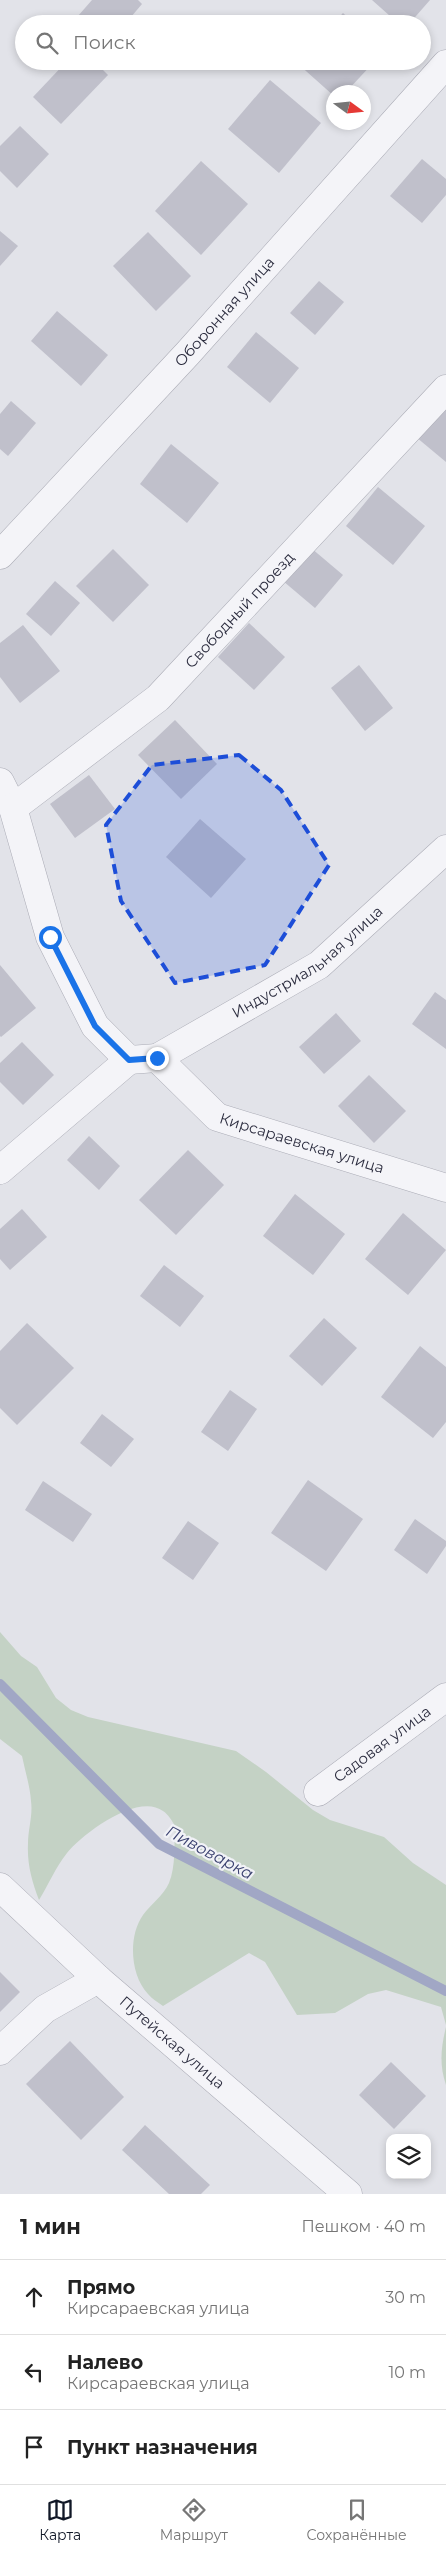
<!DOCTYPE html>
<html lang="ru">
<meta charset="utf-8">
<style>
:root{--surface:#fff;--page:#f6f6f6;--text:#222;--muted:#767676;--line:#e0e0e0;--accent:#111827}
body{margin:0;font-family:Montserrat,sans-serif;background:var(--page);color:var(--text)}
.controls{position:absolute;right:15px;bottom:15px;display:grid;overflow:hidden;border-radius:10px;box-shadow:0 2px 8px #0003}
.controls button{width:45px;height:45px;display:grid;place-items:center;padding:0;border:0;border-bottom:1px solid var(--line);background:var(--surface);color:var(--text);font:25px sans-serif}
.compass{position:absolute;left:326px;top:85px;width:45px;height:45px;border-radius:50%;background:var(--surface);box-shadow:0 2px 8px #0003;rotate:105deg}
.stop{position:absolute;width:15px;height:15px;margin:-11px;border:4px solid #1a73e8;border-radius:50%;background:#fff}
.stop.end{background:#1a73e8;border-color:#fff;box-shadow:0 1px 5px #0008}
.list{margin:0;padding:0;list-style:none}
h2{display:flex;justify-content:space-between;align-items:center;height:65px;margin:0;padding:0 20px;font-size:21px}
h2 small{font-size:16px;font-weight:400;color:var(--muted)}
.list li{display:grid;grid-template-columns:32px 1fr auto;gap:15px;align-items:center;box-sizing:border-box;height:75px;padding:0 20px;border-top:1px solid var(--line)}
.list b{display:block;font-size:19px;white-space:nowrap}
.list p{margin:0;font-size:16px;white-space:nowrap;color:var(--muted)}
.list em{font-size:16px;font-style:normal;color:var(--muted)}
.icon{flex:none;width:28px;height:28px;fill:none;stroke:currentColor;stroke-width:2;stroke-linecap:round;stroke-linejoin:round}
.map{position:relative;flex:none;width:446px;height:2194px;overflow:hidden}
.search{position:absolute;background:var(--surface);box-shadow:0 2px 8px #0003;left:15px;right:15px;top:15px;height:55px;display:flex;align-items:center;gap:12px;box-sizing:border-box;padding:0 18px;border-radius:28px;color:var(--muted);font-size:19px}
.sheet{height:290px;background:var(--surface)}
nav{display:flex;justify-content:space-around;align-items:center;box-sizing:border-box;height:70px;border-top:1px solid var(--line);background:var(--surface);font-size:14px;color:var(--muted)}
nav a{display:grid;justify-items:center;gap:2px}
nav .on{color:var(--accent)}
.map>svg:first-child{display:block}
</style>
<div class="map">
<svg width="446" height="2194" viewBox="0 0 446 2194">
<rect width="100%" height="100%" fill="#e2e3e9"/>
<g fill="#c4d2c5">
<path d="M0,1632l21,24 16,11 19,31 15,12 17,7 148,34 30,21 47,38 17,10 54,17 29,26 33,22v140l-5,-18 -55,-17 -18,4 -33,19 -38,2 -32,-53 -16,-9 -86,53c-5,-4 -11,-7 -15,-12 -18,-19 -20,-58 -5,-79 8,-11 20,-19 26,-32 7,-17 5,-39 6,-57 -3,-5 -7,-12 -12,-15 -25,-19 -81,23 -96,42 -12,15 -18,31 -28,47 -7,-18 -12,-36 -11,-56 0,-15 5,-28 3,-43 -1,-15 -6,-30 -9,-45l-22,-17z"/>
<path d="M446,2027v58c-7,-20 -5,-38 0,-58z"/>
</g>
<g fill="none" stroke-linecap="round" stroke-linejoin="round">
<polyline stroke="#a1a7c5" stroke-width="10" points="0,1684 159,1844 446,1991"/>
</g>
<g fill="#c0c0cb">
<polygon points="92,0 138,0 142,4 125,24 86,24 78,16"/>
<polygon points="372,0 430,0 409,24 399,24"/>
<polygon points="343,13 355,24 333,24"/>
<polygon points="67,61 94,61 108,75 61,124 33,97"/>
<polygon points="299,61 375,61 346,92 334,92 334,96 297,63"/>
<polygon points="270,80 321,123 279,173 228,129"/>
<polygon points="20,126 49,154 17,188 0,171 0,146"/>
<polygon points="422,159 446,179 446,195 422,223 390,196"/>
<polygon points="201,161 248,204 201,255 155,211"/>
<polygon points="0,231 18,246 0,266"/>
<polygon points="148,232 191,276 156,311 113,266"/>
<polygon points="319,281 344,302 315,335 290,313"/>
<polygon points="57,311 108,355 81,386 31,341"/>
<polygon points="256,332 299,368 270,403 227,367"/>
<polygon points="11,401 36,423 8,456 0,449 0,414"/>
<polygon points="446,405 446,462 416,437"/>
<polygon points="171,444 219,483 187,523 140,484"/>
<polygon points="378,487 425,526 393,565 346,526"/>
<polygon points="311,548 343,575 315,608 283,581"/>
<polygon points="113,549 149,585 113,622 76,586"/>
<polygon points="55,581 80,603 51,636 26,614"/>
<polygon points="249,623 285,657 254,690 218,657"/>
<polygon points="23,625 60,671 20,703 0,677 0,643"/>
<polygon points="359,665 393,708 365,731 331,688"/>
<polygon points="175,720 217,764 181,799 138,755"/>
<polygon points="89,775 115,809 75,838 50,804"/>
<polygon points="200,819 246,859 211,898 166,857"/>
<polygon points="0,965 36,1008 1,1037 0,1036"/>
<polygon points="435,992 446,1000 446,1049 412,1024"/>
<polygon points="336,1013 361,1041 324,1074 299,1047"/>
<polygon points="22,1042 54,1075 23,1105 0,1082 0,1063"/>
<polygon points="369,1075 406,1111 374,1143 338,1106"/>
<polygon points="89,1136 120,1166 99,1190 67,1160"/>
<polygon points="188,1150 224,1185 176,1235 139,1200"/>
<polygon points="295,1194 345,1234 313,1275 263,1236"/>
<polygon points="22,1209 47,1237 10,1270 0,1259 0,1229"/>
<polygon points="403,1213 446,1250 408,1295 365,1259"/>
<polygon points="164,1265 204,1296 180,1327 140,1296"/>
<polygon points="324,1318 357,1348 322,1386 289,1356"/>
<polygon points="27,1323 74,1368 17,1425 0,1408 0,1351"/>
<polygon points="420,1346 446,1367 446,1422 433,1438 381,1397"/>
<polygon points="230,1390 257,1409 228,1451 201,1432"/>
<polygon points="102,1414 134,1439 111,1467 80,1443"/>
<polygon points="308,1480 363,1519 326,1571 271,1533"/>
<polygon points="43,1481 92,1514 73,1542 25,1510"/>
<polygon points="415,1519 446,1541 446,1546 427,1574 394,1550"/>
<polygon points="188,1521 219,1543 193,1580 162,1558"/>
<polygon points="0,1972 20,1992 0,2012"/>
<polygon points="70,2041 124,2097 81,2140 26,2084"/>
<polygon points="391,2062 426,2096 394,2129 359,2095"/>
<polygon points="145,2125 210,2185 201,2194 169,2194 122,2150"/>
</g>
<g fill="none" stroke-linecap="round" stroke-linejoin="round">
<g stroke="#abacb6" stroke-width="29">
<g id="minor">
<path id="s1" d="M0,555l188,-202 258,-289"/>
<path id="s2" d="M0,782l13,26 37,129 45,89 34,34 28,-2 60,59 229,71"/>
<path id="s3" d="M13,808l145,-110 288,-309"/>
<path id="s4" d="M157,1058l162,-93 127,-116"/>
<polyline points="0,1170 129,1060"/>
<path id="s5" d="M318,1792l128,-95"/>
<path id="s6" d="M0,1887l98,92 250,215"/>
<polyline points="0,2051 45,2009 98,1979"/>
</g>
</g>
<use href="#minor" stroke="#f4f4f8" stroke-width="28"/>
</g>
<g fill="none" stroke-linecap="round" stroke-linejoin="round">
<polyline stroke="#1a73e8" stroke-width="6" points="50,937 95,1026 129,1060 157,1058"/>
</g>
<path fill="#1d4ed8" fill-opacity="0.2" stroke="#1d4ed8" stroke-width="4" stroke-dasharray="10 6" stroke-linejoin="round" d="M239,755l42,35 48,75 -64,100 -90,18 -54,-82 -15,-76 46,-60z"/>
<g text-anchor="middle" stroke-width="4.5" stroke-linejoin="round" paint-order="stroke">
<g font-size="15" fill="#2c2d3f" stroke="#f1f2f7">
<text dy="5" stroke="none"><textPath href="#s1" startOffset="331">Оборонная улица</textPath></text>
<text dy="5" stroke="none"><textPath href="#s3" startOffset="302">Свободный проезд</textPath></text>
<text dy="5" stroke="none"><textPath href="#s4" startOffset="179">Индустриальная улица</textPath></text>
<text dy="5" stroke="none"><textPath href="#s2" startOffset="512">Кирсараевская улица</textPath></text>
<text dy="5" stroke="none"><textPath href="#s5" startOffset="80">Садовая улица</textPath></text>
<text dy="5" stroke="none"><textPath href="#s6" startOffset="232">Путейская улица</textPath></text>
</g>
<g font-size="16" font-style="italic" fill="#3a416f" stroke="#f1f2f7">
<text transform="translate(210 1852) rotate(28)" y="6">Пивоварка</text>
</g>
</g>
</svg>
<div class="controls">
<button><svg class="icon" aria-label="layers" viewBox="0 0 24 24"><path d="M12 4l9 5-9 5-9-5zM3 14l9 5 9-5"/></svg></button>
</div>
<svg class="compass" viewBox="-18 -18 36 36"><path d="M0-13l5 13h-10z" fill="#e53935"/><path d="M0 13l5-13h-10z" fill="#767676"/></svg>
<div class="stop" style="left:50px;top:937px"></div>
<div class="stop end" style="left:157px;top:1058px"></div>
<div class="search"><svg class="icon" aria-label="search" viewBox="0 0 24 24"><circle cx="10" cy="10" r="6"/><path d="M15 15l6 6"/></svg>Поиск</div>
</div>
<section class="sheet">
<h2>1 мин<small>Пешком · 40 m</small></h2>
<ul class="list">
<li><svg class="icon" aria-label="ahead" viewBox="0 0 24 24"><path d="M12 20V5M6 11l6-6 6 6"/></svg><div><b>Прямо</b><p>Кирсараевская улица</p></div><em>30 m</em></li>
<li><svg class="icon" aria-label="left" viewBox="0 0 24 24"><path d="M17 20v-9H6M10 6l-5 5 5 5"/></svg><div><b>Налево</b><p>Кирсараевская улица</p></div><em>10 m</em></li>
<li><svg class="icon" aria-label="arrive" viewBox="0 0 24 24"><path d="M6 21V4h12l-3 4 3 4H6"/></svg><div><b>Пункт назначения</b></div></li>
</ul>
</section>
<nav>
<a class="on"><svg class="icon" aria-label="map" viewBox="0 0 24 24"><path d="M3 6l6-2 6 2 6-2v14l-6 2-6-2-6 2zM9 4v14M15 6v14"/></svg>Карта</a>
<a><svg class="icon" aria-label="directions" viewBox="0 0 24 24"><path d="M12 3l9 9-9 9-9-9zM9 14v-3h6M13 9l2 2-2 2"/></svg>Маршрут</a>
<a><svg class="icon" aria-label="saved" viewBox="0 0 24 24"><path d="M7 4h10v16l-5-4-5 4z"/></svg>Сохранённые</a>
</nav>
